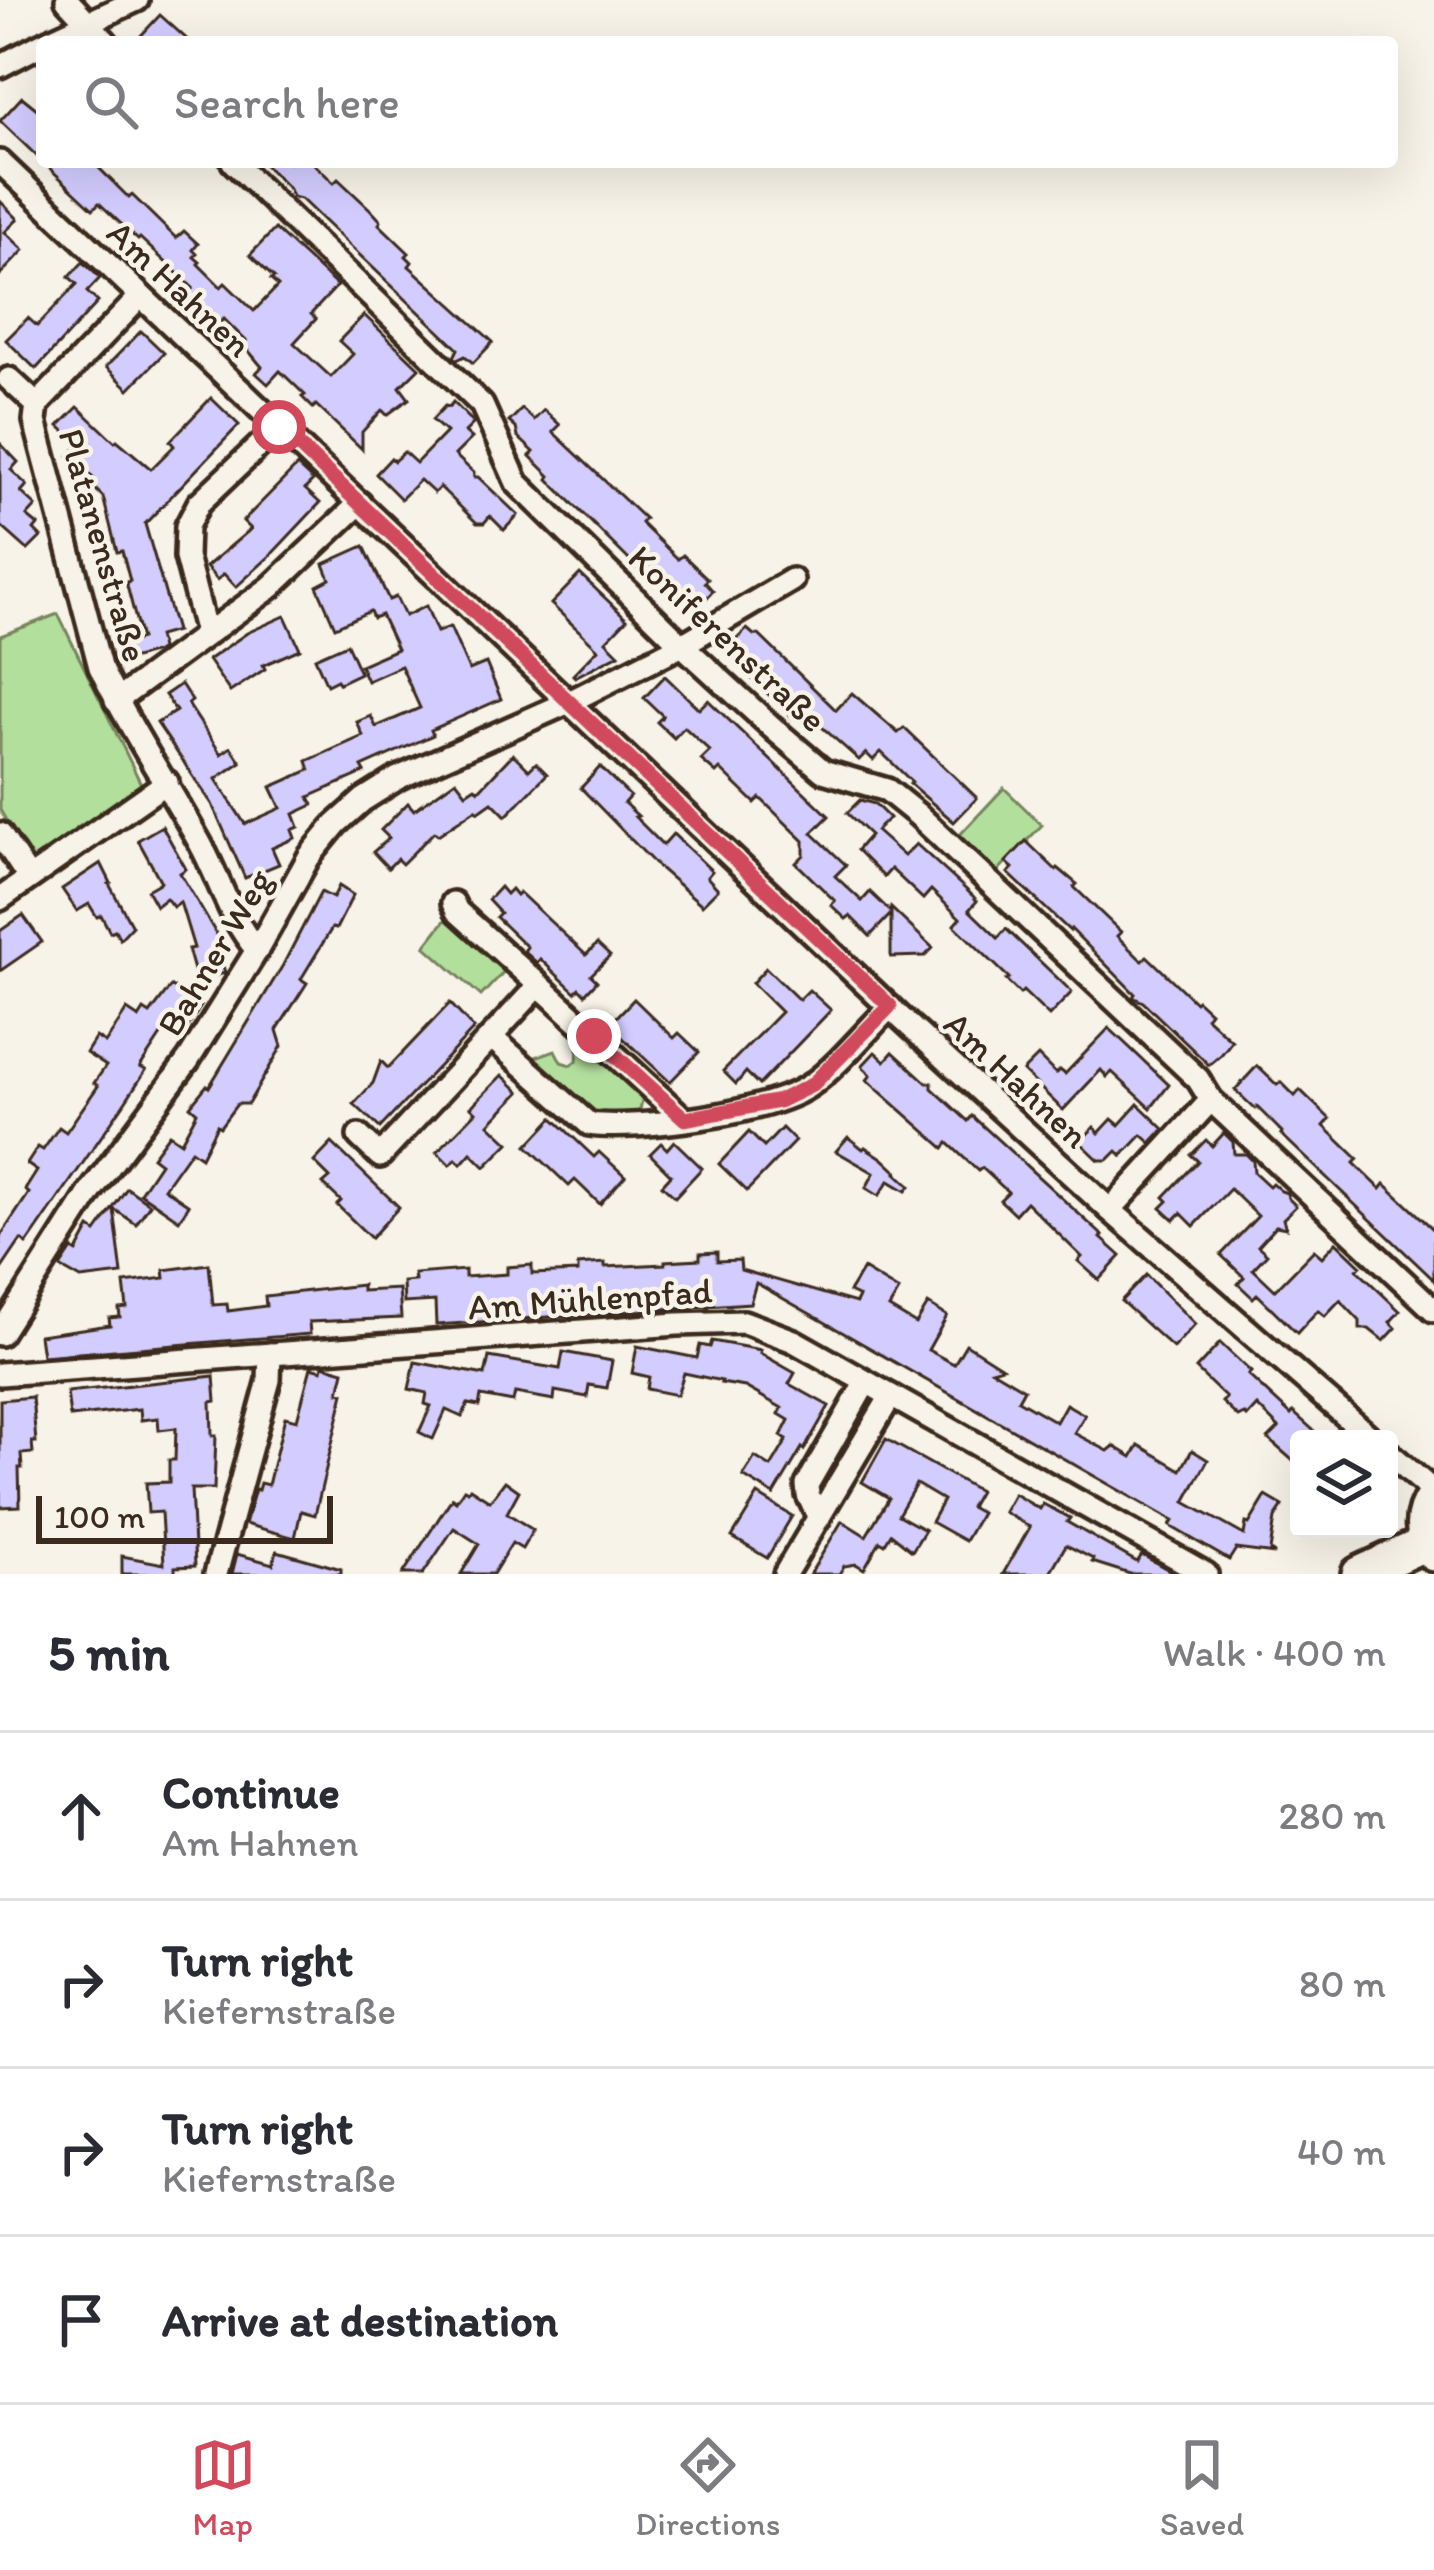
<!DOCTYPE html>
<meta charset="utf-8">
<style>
:root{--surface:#fff;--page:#f7f7f7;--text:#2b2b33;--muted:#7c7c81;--line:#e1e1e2;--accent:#d1495b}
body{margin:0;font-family:Itim,sans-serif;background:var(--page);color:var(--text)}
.controls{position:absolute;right:36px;bottom:36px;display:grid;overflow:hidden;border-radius:12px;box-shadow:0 12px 48px #0002}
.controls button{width:108px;height:108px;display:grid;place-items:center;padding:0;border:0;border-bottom:3px solid var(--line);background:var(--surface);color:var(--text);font:60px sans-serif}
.scale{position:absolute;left:36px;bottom:30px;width:297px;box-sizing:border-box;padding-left:12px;border:6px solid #3b2a1e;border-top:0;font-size:33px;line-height:42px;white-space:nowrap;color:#3b2a1e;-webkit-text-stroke:9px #f7f3e8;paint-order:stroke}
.stop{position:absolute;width:36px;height:36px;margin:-27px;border:9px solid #d1495b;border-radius:50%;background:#fff}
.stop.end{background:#d1495b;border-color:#fff;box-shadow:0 3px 12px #0008}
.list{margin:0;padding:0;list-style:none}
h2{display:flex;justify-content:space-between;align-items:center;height:156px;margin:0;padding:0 48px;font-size:51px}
h2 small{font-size:39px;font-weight:400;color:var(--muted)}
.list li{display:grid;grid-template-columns:78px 1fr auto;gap:36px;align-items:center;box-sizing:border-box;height:168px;padding:0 48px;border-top:3px solid var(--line)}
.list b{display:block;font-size:45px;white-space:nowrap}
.list p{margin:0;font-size:39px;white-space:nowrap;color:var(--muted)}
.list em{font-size:39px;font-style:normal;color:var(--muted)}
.icon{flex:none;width:66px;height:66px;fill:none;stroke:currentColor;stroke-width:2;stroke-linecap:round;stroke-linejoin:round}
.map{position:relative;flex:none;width:1434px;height:1574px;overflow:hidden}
.search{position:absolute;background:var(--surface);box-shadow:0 12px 48px #0002;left:36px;right:36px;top:36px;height:132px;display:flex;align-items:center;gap:30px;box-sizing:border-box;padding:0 42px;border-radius:12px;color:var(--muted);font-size:45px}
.sheet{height:828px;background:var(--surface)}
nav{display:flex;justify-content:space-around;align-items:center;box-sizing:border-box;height:168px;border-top:3px solid var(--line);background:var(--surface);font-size:33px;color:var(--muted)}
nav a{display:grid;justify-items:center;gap:6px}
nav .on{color:var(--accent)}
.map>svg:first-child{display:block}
</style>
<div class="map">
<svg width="1434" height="1574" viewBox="0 0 1434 1574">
<rect width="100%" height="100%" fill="#f7f3e8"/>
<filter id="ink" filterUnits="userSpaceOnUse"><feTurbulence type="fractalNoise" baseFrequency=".00833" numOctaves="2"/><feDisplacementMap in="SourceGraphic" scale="24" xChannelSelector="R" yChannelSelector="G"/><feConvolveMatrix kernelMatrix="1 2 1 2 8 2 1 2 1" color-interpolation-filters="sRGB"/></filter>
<g filter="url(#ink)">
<g fill="#b3df9d" stroke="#77845e" stroke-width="3">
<polygon points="58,614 143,788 30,861 0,810 0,636"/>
<polygon points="1004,788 1042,825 993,876 955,840"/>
<polygon points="453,910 511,964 481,996 425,946"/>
<polygon points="591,1045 643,1096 640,1110 629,1117 593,1118 530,1059 555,1050 561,1062 571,1065 577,1061 578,1048"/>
</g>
<g fill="#d3ccff" stroke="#3b2a1e" stroke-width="3">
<polygon points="160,15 190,42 135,42"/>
<polygon points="22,97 42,113 42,161 0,121"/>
<polygon points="43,162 93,162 129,198 132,195 176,238 184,231 198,244 193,250 197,254 194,257 200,262 198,264 221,287 225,283 254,311 278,286 271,280 274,278 250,255 275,229 337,286 311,314 316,319 294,343 331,377 353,354 339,341 364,315 419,368 400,387 409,399 387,415 382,410 362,432 362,449 316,405 313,408 302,397 305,395 280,371 268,384 256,373 262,367 243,344 246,341 224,319 220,322 202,306 188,293 193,288 140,238 138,240 99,203 93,209"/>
<polygon points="262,162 312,162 334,183 338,179 370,209 381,221 379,224 409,253 406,256 412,262 409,266 493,342 473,363 465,356 457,360 454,357 458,349 301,199 292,197 289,189"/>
<polygon points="0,201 18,219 5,232 24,250 0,275"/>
<polygon points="83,262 100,278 87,292 98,302 36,369 6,340 28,318 37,326 77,284 69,277"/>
<polygon points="141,331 164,353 129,389 106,367"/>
<polygon points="211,398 239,425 145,524 176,631 158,636 161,649 157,652 131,659 127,643 141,639 126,582 130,581 122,551 117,552 103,497 90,484 94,479 69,456 79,445 59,426 78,407 115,442 117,440 151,469 174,446 170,441"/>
<polygon points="453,402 474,423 465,432 472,438 455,455 474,473 474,477 478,477 518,515 504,530 490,516 484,523 477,523 440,487 434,493 420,480 401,499 376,474 391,458 394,461 404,452 416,463 446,432 432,420 445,406 449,407"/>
<polygon points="522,409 534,420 544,410 560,425 553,432 645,519 641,523 678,559 683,555 708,579 705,582 713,591 697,608 690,601 687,604 660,579 654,585 548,479 550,476 530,456 534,452 518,437 516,428 509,422"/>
<polygon points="0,443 18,462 11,470 27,485 21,492 36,506 27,516 38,525 34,530 41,537 28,550 0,525"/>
<polygon points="297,466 313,481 305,489 320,503 270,556 236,587 224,574 217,580 206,567 251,529 243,521"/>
<polygon points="364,546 389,600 396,597 405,616 426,606 437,632 450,627 469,670 486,663 501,699 431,730 433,735 362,767 365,772 309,797 313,805 294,814 299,827 292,830 295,838 272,848 279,864 245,878 212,804 157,723 176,711 165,695 181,684 192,701 188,704 221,754 231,747 241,762 216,779 245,824 281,808 271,787 310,770 307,761 363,736 357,722 371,716 376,727 420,708 401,666 367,681 360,665 397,649 381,615 373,618 370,611 335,627 317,586 330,579 324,564"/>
<polygon points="580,574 627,619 606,641 619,654 575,677 573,675 598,649 551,604"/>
<polygon points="285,616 300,649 263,665 265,669 230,692 208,660 247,633"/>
<polygon points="747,629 754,635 759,635 836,710 852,693 898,733 904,728 977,798 954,822 910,784 912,782 881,752 873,760 866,753 859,760 814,720 807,727 796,715 793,718 739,666 739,662 726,650"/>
<polygon points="347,644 360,673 339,683 337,680 327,685 315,658"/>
<polygon points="665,676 699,709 708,700 829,816 812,833 846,865 835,876 862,901 870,892 891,912 891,908 933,948 925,956 891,957 891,914 870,936 850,916 846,919 831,905 835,901 796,863 804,855 804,841 760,798 755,803 720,769 716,773 701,760 710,751 684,727 674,738 657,722 663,716 644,698"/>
<polygon points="513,754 529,770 536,763 547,774 506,816 492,802 478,812 476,809 438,835 434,832 402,864 397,859 388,868 373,852 389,838 381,830 408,803 414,810 456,780 466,793 475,787 479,790"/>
<polygon points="600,767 630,796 624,803 638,816 635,817 663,845 673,834 712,871 707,877 718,889 702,905 657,866 581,788"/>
<polygon points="860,800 875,804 889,818 876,831 904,856 916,844 973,896 977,901 969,910 998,938 1006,929 1072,992 1049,1016 1023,991 1020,994 1006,980 1009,978 954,925 960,918 931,890 923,899 891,869 884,877 857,850 870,835 847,813"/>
<polygon points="162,826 186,869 180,873 220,940 216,941 225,973 197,981 188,949 194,948 180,902 173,907 166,898 156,906 147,890 161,882 138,840"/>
<polygon points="1026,841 1056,870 1058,868 1077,884 1074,887 1121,932 1117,936 1142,961 1147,956 1195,1002 1197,1000 1210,1012 1206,1017 1232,1041 1221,1055 1209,1065 1143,1002 1133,997 1135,994 1071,929 1070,931 1008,873 1013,868 1006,862"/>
<polygon points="101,863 111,883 109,884 132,926 120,939 115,930 110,932 101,915 97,917 89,904 77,911 62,889"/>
<polygon points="339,886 353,895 336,929 332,928 301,979 307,983 277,1030 282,1046 248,1104 237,1104 220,1127 217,1125 201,1157 191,1150 164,1188 189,1205 179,1220 140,1193 160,1163 152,1157 169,1134 181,1142 197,1112 190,1106 207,1085 209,1087 283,965 321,892 333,898"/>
<polygon points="500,887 506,894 511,889 516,895 519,892 586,955 597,944 610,956 591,975 597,981 585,994 579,988 575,992 540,959 537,963 524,951 527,947 496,917 500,913 488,900"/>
<polygon points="23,915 42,942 0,971 0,931"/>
<polygon points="766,968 799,1000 809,990 831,1010 759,1085 746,1072 736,1084 723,1071 781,1012 752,983"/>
<polygon points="171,986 201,1006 182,1036 167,1026 140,1067 146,1070 123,1105 27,1244 21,1240 0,1271 0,1237 29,1193 25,1190 37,1171 27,1164 38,1147 43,1150 59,1127 66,1132 98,1086 94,1083 106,1066 86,1053 96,1037 105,1043 127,1010 139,1018 144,1010 150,1014"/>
<polygon points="634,999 674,1038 679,1033 699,1052 670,1082 609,1025"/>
<polygon points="450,1003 474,1029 380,1128 354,1104 373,1083 381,1061 388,1068"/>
<polygon points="1109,1028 1169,1085 1151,1108 1112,1072 1107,1077 1101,1070 1063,1110 1023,1071 1038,1056 1056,1074 1060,1070 1065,1074"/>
<polygon points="875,1052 885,1061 893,1052 927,1083 932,1083 932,1088 968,1121 972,1116 1103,1236 1101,1238 1121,1256 1099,1280 1078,1261 1082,1257 1026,1202 1015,1214 1000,1200 1008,1192 982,1168 978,1171 948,1143 944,1148 867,1080 871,1075 862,1066"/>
<polygon points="1257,1066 1277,1085 1281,1082 1295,1096 1300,1090 1330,1119 1324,1126 1358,1159 1354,1163 1381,1189 1385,1184 1434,1230 1434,1280 1281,1134 1282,1132 1257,1107 1255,1109 1235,1090"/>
<polygon points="502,1075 520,1092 489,1124 509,1143 485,1167 471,1153 461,1164 456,1159 450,1165 437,1152 476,1112 471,1107"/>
<polygon points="1138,1104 1164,1129 1151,1143 1142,1135 1122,1156 1117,1151 1108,1160 1099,1160 1080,1142 1094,1127 1099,1133 1112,1119 1119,1125"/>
<polygon points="553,1118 594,1157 599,1152 625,1176 600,1204 575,1180 569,1186 527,1146"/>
<polygon points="782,1128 795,1141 747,1191 719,1164 749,1132 764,1147"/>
<polygon points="1224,1133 1233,1142 1234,1154 1246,1154 1253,1161 1254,1172 1269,1186 1272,1183 1281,1191 1287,1193 1288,1198 1296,1206 1283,1219 1286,1228 1276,1226 1258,1246 1267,1254 1253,1269 1275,1290 1314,1250 1322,1257 1336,1242 1361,1266 1357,1270 1400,1311 1390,1322 1396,1328 1384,1341 1369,1329 1360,1329 1360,1321 1340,1300 1325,1316 1318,1310 1297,1333 1257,1294 1253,1298 1238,1284 1244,1277 1221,1255 1258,1216 1230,1189 1194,1226 1181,1213 1174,1220 1161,1208 1168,1201 1164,1197 1198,1161 1191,1155 1206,1140 1212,1146"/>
<polygon points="848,1137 863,1149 865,1147 882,1158 897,1172 896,1173 910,1186 906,1191 889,1181 879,1196 866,1188 874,1173 836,1151"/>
<polygon points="674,1141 702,1168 675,1197 662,1185 671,1175 650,1154 661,1143 667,1149"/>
<polygon points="332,1143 399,1207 371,1238 337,1205 341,1201 323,1184 330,1178 314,1162"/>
<polygon points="127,1188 150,1204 136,1224 114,1209 122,1274 81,1279 60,1267 72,1249 77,1252 90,1228 96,1232"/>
<polygon points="717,1252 717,1261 740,1260 741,1270 856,1303 859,1297 849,1292 863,1269 899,1291 889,1308 916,1324 928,1304 947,1316 928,1350 954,1364 966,1344 1002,1367 992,1370 1024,1389 1018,1400 1056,1422 1066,1404 1085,1415 1074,1433 1108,1451 1114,1446 1132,1457 1139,1445 1181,1470 1192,1450 1208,1460 1185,1502 1244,1535 1246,1523 1249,1524 1266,1496 1283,1506 1275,1518 1270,1551 1275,1554 1236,1549 1229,1560 1170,1526 1173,1521 756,1283 750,1303 436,1325 435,1301 404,1303 403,1282 415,1281 414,1274 465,1270 465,1277 507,1274 507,1267 532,1265 532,1274 578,1272 578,1265 605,1263 605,1267 665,1264 665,1261 700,1259 700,1253"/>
<polygon points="209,1264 213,1305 227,1304 228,1311 266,1306 265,1296 362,1285 362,1291 399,1289 401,1318 309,1322 310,1334 42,1356 39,1335 110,1325 109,1318 120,1317 119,1309 127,1308 124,1283 165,1278 164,1270"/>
<polygon points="1146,1275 1195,1324 1173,1348 1121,1301"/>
<polygon points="712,1341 761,1350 760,1353 795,1373 789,1384 829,1406 804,1450 802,1448 774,1495 743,1476 755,1457 771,1467 787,1440 781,1436 789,1420 779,1414 782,1408 745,1387 721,1383 722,1381 684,1373 677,1395 647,1389 649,1377 632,1373 637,1346 697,1358 700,1345 710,1347"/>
<polygon points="1220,1343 1251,1372 1248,1375 1291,1415 1293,1412 1323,1439 1299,1439 1299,1466 1268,1439 1279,1428 1257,1406 1247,1417 1244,1414 1238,1417 1222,1402 1226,1398 1196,1369"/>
<polygon points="563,1352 612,1361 607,1388 589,1385 587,1397 555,1391 554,1400 515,1393 513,1402 481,1396 479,1406 468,1404 462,1417 446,1410 433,1439 419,1432 431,1406 425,1404 427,1393 409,1389 415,1362 485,1375 489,1357 560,1369"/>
<polygon points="323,1365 344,1371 339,1392 344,1393 315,1515 301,1511 295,1538 245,1524 255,1489 258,1490 260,1483 268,1485 285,1417 297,1420 311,1367 322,1370"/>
<polygon points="214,1376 216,1401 211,1402 212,1435 216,1435 214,1489 191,1489 195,1566 175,1567 175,1574 122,1574 122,1556 164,1564 161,1512 148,1513 146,1483 169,1482 169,1460 175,1460 176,1428 159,1430 158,1418 141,1420 140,1409 70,1417 67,1392"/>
<polygon points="32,1397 36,1442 32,1442 33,1453 21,1454 22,1468 19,1468 20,1506 0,1507 0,1400"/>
<polygon points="886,1439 979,1491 970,1507 981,1513 965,1541 931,1522 943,1500 916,1484 898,1515 925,1530 912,1551 891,1534 885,1544 880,1541 864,1569 856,1564 844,1566 839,1574 810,1574 842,1521 866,1536 889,1498 862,1482"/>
<polygon points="505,1481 519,1491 507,1513 533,1530 522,1549 512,1543 493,1574 461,1574 479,1544 454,1528 423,1574 403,1574 452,1498 456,1501 464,1489 468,1491 470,1488 490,1501"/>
<polygon points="1014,1494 1040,1509 1043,1504 1070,1518 1067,1522 1137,1562 1142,1555 1176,1574 1130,1574 1092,1562 1093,1559 1066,1545 1049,1574 1003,1574 1030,1527 1004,1512"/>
<polygon points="758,1495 792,1516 767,1558 732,1537"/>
<polygon points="277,1551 341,1569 341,1574 232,1574 237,1554 273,1564"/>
</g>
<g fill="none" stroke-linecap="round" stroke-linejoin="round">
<g stroke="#3b2a1e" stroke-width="30">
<g id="street">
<polyline points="67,0 106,42"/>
<polyline points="46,42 137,0"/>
<polyline points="0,66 42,44"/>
<polyline points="0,162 899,1016 1110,1210 1372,1439"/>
<polyline points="233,162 482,405 517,483 682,645 775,730 823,771 887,790 918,815 1198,1079 1211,1100 1434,1310"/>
<path d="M141,296l-104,109 -2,16 65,246c29,61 68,118 101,178 20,37 28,73 56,105"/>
<polyline points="9,379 37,405"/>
<polyline points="206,633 186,557 187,526 199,503 279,427"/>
<polyline points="116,701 271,587 360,503"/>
<polyline points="0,834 29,878"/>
<polyline points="0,899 167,782"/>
<polyline points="453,903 457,911 539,985 491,1037"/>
<polyline points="539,985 684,1119"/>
<path d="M359,1136l21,20 111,-119 98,87c48,7 180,-11 220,-38 25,-16 59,-57 81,-79"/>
<polyline points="1110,1210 1211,1100"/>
<polyline points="0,1334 91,1191 189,1059 257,950 309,857 336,824 363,800 398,778 569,702 682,645 792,580"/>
<polyline points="0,1374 677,1324 744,1322 794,1341 1206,1574"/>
<polyline points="1389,1453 1434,1492"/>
<polyline points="819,1518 808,1495 807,1485 866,1382"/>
<polyline points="216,1574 269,1380 270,1354"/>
<polyline points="785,1574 891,1396"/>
</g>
</g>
<g stroke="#3b2a1e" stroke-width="42">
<g id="secondary">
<path d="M1434,1496c-14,19 -14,39 0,58"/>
<polyline points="1359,1574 1426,1543"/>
</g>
</g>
<use href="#street" stroke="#f7f3e8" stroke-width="21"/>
<use href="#secondary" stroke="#f7f3e8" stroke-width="33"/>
</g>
</g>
<g fill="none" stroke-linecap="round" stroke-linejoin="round" filter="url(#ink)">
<polyline stroke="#d1495b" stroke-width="15" points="279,427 890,1006 812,1085 779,1101 685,1119 594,1036"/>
</g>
<g text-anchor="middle" stroke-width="9" stroke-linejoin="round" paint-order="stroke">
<g font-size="36" fill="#3b2a1e" stroke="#f7f3e8">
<text transform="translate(180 288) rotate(43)" y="13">Am Hahnen</text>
<text transform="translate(104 545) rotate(74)" y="13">Platanenstraße</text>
<text transform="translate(728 638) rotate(43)" y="13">Koniferenstraße</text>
<text transform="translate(214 952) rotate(-59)" y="13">Bahner Weg</text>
<text transform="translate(1017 1079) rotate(43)" y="13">Am Hahnen</text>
<text transform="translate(590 1298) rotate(-4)" y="13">Am Mühlenpfad</text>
</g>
</g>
</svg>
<div class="controls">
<button><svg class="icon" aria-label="layers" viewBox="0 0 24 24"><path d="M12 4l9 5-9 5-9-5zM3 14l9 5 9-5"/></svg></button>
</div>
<div class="scale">100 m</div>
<div class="stop" style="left:279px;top:427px"></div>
<div class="stop end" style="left:594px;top:1036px"></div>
<div class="search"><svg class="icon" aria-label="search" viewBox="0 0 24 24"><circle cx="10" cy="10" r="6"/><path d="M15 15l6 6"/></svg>Search here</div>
</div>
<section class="sheet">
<h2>5 min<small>Walk · 400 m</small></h2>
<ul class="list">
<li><svg class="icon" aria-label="ahead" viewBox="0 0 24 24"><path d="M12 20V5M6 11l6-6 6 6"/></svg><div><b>Continue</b><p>Am Hahnen</p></div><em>280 m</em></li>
<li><svg class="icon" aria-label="right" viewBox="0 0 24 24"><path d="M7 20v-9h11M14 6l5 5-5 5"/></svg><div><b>Turn right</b><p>Kiefernstraße</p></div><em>80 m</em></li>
<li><svg class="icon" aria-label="right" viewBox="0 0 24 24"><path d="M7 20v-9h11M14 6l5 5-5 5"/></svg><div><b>Turn right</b><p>Kiefernstraße</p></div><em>40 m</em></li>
<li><svg class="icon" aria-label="arrive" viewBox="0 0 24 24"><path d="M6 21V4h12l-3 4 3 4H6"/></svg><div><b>Arrive at destination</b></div></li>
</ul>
</section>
<nav>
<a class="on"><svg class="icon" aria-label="map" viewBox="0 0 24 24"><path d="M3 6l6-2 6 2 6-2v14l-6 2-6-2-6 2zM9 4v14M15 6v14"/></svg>Map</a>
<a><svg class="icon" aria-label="directions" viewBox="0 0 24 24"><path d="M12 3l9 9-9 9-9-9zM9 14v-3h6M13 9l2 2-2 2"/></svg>Directions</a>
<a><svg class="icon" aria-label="saved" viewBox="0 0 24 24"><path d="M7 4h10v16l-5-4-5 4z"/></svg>Saved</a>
</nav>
